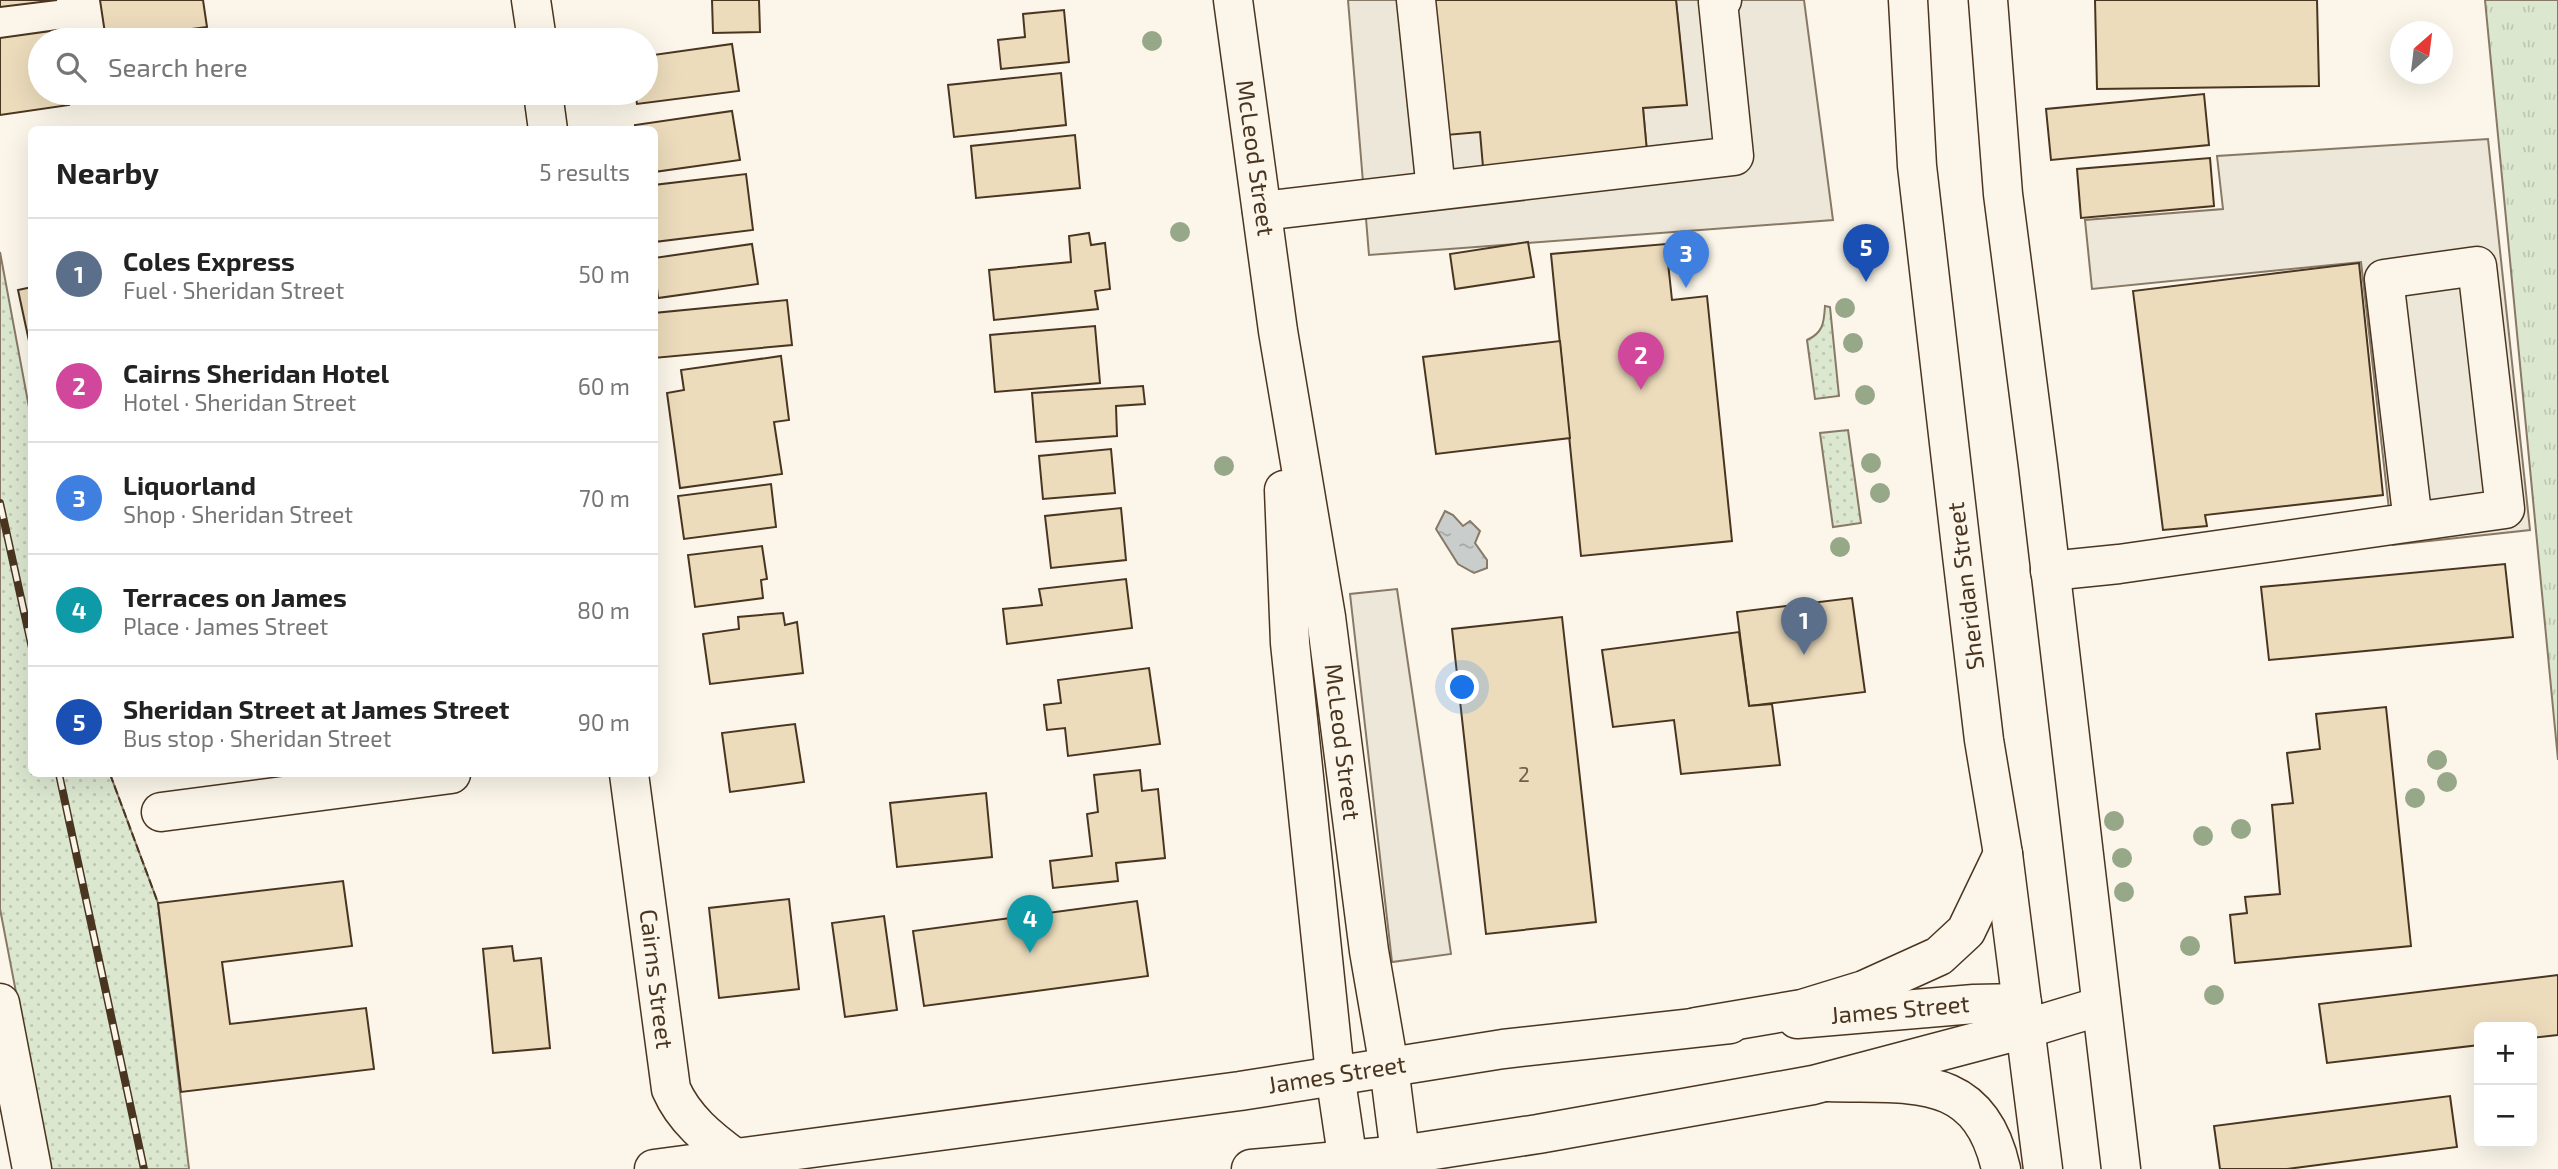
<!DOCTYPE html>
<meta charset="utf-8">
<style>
:root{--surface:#fff;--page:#f6f6f6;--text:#222;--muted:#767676;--line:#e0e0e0;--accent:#0b8043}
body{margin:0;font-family:"Exo 2",sans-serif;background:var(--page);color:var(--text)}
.controls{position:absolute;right:21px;bottom:21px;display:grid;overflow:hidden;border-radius:10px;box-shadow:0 7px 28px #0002}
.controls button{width:63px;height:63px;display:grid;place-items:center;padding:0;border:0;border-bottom:2px solid var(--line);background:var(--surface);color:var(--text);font:35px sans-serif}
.compass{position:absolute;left:2390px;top:21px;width:63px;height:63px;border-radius:50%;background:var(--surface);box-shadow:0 7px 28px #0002;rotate:28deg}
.you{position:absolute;left:1463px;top:688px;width:24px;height:24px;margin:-18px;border:5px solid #fff;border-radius:50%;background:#1a73e8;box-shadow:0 0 0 10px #1a73e833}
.badge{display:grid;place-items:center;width:46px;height:46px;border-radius:50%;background:var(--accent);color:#fff;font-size:23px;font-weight:700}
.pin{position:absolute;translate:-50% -58px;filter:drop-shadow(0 2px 4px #0008)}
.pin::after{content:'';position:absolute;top:37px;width:24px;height:21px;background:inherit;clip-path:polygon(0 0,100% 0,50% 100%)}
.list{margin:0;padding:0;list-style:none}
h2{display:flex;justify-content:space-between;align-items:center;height:91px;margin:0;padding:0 28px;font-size:30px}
h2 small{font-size:23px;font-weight:400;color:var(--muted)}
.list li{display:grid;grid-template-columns:46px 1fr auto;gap:21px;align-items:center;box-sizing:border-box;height:112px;padding:0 28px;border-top:2px solid var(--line)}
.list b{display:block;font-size:26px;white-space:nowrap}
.list p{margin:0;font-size:23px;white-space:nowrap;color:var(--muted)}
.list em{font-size:23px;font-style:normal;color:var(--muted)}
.icon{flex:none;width:38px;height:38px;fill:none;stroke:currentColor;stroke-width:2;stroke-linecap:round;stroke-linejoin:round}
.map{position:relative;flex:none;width:2558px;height:1169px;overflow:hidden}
.search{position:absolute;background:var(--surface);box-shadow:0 7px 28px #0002;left:28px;top:28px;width:630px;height:77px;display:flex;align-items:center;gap:18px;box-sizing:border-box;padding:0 24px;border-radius:38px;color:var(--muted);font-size:26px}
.panel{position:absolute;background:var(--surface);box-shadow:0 7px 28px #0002;left:28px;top:126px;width:630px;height:651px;border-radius:10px}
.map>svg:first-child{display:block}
</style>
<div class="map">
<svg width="2558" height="1169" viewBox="0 0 2558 1169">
<defs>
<pattern id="grass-dots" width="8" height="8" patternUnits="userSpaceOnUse" patternTransform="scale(1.75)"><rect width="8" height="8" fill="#dce7d0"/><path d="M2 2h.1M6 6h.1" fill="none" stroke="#bec7b2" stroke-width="1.8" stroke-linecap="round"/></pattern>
<pattern id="park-tufts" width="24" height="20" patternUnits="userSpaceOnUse" patternTransform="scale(1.75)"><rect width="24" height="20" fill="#dce7d0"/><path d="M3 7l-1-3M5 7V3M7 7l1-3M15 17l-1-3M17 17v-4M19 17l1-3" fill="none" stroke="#bec7b2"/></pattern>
<pattern id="water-ripples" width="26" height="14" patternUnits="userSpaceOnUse" patternTransform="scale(1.75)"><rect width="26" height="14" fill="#c9cecd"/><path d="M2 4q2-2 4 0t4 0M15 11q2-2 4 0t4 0" fill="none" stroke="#a5a8a6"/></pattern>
</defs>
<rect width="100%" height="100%" fill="#fbf6e9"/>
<g fill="url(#grass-dots)" stroke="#887966" stroke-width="2">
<polygon points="0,252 31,418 32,774 110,774 158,903 189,1169 50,1169 0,909"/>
<path d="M1825,306l5,1 9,89 -24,3 -8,-59c16,-7 17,-17 18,-34z"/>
<polygon points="1848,430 1861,523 1833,527 1820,433"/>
</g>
<polygon fill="url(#park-tufts)" stroke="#887966" stroke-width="2" points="2485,0 2558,0 2558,760"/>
<g fill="#ede7d9" stroke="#887966" stroke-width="2">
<polygon points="1348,0 1433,0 1480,132 1647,152 1643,108 1686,104 1676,0 1804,0 1833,220 1369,255"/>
<polygon points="2488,139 2530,530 2393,545 2361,262 2092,289 2085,220 2223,209 2217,156"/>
<polygon points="1397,589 1451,954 1392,962 1350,594"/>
</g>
<polygon fill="url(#water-ripples)" stroke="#887966" stroke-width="2" points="1445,511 1453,515 1463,526 1470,521 1480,531 1475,543 1487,560 1487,568 1474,573 1458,564 1436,529"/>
<g fill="#ecdcbc" stroke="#4a3520" stroke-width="2">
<polygon points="0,0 57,0 0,7"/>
<polygon points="100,0 203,0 207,27 168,32 169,40 106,40"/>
<polygon points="712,0 759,0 760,32 713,33"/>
<polygon points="1433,0 1676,0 1687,105 1643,108 1647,152 1483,167 1480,132 1446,135"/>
<polygon points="2095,0 2317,0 2319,86 2097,89"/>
<polygon points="1064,10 1069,62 1001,69 998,40 1025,37 1023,14"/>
<polygon points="58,30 59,40 40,40 40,93 67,93 69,105 0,115 0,38"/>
<polygon points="732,44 739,91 637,104 635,93 646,93 646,56"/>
<polygon points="1061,73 1066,125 954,137 948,85"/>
<polygon points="2204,94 2209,145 2051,160 2046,109"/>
<polygon points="732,111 740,160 654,172 654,130 635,130 635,125"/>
<polygon points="1075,135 1080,188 976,198 971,146"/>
<polygon points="2210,158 2214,206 2081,218 2077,169"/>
<polygon points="746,174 753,230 654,242 654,185"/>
<polygon points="1089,233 1091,245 1105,243 1110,289 1095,291 1098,309 994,320 989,270 1071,262 1069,236"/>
<polygon points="1528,242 1534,277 1455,289 1450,254"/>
<polygon points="752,244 758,284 658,298 654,258"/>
<polygon points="1666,244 1672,300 1707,296 1732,541 1581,556 1551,254"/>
<polygon points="2359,263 2383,495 2205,515 2207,526 2163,530 2133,291"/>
<polygon points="32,287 32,355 18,290"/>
<polygon points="787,300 792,345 654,358 654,313"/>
<polygon points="1095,326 1100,383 995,392 990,335"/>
<polygon points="1560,341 1570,438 1436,454 1423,357"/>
<polygon points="781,356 789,420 774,422 782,474 680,488 667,393 684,390 681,370"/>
<polygon points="1143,386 1145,404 1116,406 1117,436 1036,442 1032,393"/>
<polygon points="1111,449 1115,493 1043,499 1039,456"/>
<polygon points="771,484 776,527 684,539 678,496"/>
<polygon points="1121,508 1126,560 1051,568 1045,516"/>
<polygon points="762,546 767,579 761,580 763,598 695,607 688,555"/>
<polygon points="2505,564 2513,637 2269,660 2261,587"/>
<polygon points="1126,579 1132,628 1007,644 1003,609 1042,605 1039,589"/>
<polygon points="1852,598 1865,692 1749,706 1737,612"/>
<polygon points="783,613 785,625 797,622 803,673 710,684 703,634 739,629 738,617"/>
<polygon points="1562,617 1596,922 1486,934 1452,629"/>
<polygon points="1739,632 1749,706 1772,704 1780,765 1681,774 1674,720 1613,727 1602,650"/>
<polygon points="1149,668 1160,744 1068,756 1065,728 1047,730 1044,705 1061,703 1058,680"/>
<polygon points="2386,707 2411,946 2235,963 2230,915 2247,913 2245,897 2280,894 2272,805 2293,803 2287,753 2320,749 2316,714"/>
<polygon points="795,724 804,782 730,792 722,733"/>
<polygon points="1140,770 1142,791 1158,789 1165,858 1116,863 1118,881 1053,888 1050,861 1092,856 1087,814 1098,812 1094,775"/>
<polygon points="986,793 992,857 897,867 890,803"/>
<polygon points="343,881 352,946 222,962 230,1024 366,1008 374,1069 181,1092 158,903"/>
<polygon points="789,899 799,989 719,998 709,908"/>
<polygon points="1137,901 1148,976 924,1006 913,931"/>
<polygon points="884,916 897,1010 845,1017 832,923"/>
<polygon points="512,946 514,961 541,958 550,1048 493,1053 483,949"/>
<polygon points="2558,975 2558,1035 2532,1038 2532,1027 2479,1027 2479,1045 2327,1063 2319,1004"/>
<polygon points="2450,1096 2457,1147 2287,1169 2220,1169 2214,1126"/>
</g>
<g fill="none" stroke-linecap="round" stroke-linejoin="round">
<g stroke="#4a3520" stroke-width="41">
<g id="minor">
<polyline points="531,0 537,40"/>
<polyline points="1233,0 1278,331 1326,617 1369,951 1389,1067 1402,1169"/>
<polyline points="1416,0 1436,190"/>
<polyline points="543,93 548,130"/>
<polyline points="1262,211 1734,156 1718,2 1722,0"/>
<polyline points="1284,490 1290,643 1335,1074 1349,1169"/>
<polyline points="2050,571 2119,564 2413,522 2384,279 2477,266 2505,509 2413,522"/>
<path d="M629,774l42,315c13,30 38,50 64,69"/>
<polyline points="161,812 451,774"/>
<polyline points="0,1003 32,1169"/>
</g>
</g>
<g stroke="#4a3520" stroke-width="41">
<g id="major">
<polyline points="1797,1019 1974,1004 2022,1003"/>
<polyline points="654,1169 1240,1091 1503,1049 1730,1024"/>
<polyline points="1251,1169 1401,1155 1538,1134 1813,1085 2025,1029"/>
</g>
</g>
<g stroke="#4a3520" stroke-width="41">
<g id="highway">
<polyline points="1908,0 1917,166 1961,547 1984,740 2003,854 2043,1169"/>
<polyline points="1988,0 2003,194 2038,465 2121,1169"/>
<polyline points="1696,1027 1802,1009 1864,990 1939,956 1966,931 2003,854"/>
<polyline points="2025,1029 2101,1006"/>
<path d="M1828,1082c81,3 151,-12 173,87"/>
</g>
</g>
<use href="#minor" stroke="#fbf6e9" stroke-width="38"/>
<use href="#major" stroke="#fbf6e9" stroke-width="38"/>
<use href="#highway" stroke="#fbf6e9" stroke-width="38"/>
<g stroke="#4a3520" stroke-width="8">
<g id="rail">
<polyline points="0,503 32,648"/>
<polyline points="59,774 144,1169"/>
</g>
</g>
<use href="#rail" stroke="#fbf6e9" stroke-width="5" stroke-dasharray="16" stroke-linecap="butt"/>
<polyline stroke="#4a3520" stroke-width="2" stroke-dasharray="9 3.5" stroke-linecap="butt" points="110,774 158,903"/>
</g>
<g fill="#96a887">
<circle cx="1152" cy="41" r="10"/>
<circle cx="1180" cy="232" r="10"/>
<circle cx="1845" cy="308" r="10"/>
<circle cx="1853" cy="343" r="10"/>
<circle cx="1865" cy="395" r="10"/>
<circle cx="1871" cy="463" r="10"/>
<circle cx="1224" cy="466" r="10"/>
<circle cx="1880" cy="493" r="10"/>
<circle cx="1840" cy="547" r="10"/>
<circle cx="2437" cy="760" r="10"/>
<circle cx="2447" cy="782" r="10"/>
<circle cx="2415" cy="798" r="10"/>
<circle cx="2114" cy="821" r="10"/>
<circle cx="2241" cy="829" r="10"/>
<circle cx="2203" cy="836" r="10"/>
<circle cx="2122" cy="858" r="10"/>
<circle cx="2124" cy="892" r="10"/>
<circle cx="2190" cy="946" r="10"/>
<circle cx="2214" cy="995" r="10"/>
</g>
<g text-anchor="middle" stroke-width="5" stroke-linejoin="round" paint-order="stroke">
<g font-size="21" fill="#725f47">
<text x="1524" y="782">2</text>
</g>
<g font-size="24" fill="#4a3520" stroke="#fbf6e9">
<text transform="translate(1255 158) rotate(82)" y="8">McLeod Street</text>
<text transform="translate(1966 586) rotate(-97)" y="8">Sheridan Street</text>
<text transform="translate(1342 742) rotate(83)" y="8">McLeod Street</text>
<text transform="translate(656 979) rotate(83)" y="8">Cairns Street</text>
<text transform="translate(1900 1010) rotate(-5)" y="8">James Street</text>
<text transform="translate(1337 1075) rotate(-9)" y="8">James Street</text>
</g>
</g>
</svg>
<div class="controls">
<button>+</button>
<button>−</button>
</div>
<svg class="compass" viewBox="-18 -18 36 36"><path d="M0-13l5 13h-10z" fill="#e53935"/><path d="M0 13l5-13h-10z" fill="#767676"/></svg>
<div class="you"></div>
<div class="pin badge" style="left:1804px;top:655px;background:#5c6f8a">1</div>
<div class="pin badge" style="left:1641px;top:390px;background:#d1479c">2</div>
<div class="pin badge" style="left:1686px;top:288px;background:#3f7fe0">3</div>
<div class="pin badge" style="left:1030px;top:953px;background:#0f9aa8">4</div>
<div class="pin badge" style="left:1866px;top:282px;background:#1a4fb4">5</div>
<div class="search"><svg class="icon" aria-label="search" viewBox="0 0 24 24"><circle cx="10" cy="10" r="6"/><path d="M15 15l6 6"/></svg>Search here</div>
<section class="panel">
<h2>Nearby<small>5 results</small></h2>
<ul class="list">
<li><span class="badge" style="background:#5c6f8a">1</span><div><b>Coles Express</b><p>Fuel · Sheridan Street</p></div><em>50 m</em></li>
<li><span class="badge" style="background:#d1479c">2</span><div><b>Cairns Sheridan Hotel</b><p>Hotel · Sheridan Street</p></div><em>60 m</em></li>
<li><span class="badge" style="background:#3f7fe0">3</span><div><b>Liquorland</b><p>Shop · Sheridan Street</p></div><em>70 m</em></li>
<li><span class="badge" style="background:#0f9aa8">4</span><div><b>Terraces on James</b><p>Place · James Street</p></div><em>80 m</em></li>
<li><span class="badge" style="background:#1a4fb4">5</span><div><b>Sheridan Street at James Street</b><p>Bus stop · Sheridan Street</p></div><em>90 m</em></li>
</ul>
</section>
</div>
